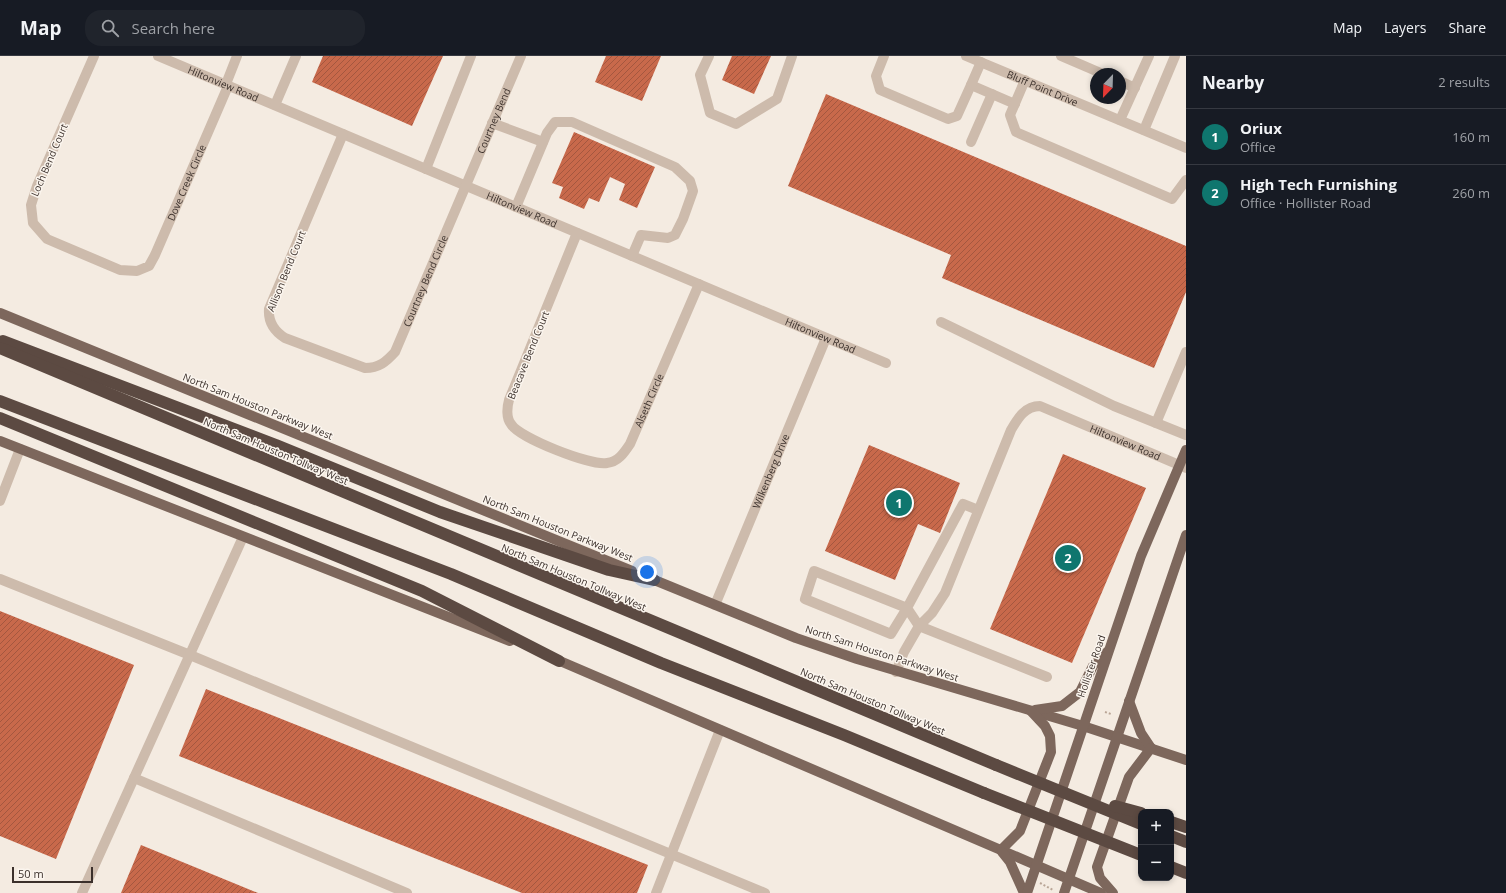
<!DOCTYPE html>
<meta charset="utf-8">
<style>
:root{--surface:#171b24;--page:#20242c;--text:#f1f3f6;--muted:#9ea1a6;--line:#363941;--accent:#0f766e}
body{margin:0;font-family:"Open Sans",sans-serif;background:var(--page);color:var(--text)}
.controls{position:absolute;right:12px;bottom:12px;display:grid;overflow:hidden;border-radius:8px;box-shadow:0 2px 6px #0003}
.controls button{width:36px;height:36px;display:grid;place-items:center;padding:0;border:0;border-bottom:1px solid var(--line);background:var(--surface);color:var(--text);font:20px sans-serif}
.compass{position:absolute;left:1090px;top:12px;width:36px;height:36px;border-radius:50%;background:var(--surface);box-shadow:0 2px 6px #0003;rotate:203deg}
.scale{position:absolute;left:12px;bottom:10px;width:81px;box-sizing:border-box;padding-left:4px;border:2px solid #3b302b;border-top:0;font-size:11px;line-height:14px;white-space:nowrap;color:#3b302b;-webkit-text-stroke:3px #fbf5ee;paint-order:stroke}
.you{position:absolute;left:647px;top:516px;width:14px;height:14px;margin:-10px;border:3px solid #fff;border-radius:50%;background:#1a73e8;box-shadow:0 0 0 6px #1a73e833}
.badge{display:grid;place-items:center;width:26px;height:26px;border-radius:50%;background:var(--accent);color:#fff;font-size:13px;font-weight:700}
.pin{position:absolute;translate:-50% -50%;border:2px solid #fff;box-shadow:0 1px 4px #0006}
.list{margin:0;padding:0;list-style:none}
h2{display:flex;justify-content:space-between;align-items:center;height:52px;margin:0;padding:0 16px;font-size:17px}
h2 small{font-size:13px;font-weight:400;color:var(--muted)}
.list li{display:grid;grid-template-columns:26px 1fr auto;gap:12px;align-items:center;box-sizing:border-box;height:56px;padding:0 16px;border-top:1px solid var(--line)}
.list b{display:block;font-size:15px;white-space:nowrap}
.list p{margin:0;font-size:13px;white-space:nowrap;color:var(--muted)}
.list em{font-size:13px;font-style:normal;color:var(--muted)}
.icon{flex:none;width:22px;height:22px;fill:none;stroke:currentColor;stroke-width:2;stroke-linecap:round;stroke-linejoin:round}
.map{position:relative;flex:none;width:1186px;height:837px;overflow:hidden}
header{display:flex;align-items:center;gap:24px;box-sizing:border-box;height:56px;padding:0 20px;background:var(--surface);border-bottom:1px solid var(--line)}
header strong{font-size:19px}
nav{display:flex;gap:22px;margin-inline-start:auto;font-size:14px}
.search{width:280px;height:36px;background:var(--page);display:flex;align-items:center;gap:10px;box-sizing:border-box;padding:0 14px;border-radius:16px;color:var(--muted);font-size:15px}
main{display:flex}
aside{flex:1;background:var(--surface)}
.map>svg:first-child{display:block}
</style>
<header>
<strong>Map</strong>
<div class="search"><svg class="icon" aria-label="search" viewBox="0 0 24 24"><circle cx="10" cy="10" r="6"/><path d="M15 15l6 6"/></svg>Search here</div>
<nav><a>Map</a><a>Layers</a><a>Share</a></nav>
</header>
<main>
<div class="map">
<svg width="1186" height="837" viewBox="0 0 1186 837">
<defs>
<pattern id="building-hatch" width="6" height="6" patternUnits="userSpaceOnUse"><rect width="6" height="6" fill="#c8694b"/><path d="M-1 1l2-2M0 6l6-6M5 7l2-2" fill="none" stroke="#a4573f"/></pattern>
</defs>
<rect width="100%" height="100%" fill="#f4ebe1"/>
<g fill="url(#building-hatch)">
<polygon points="323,0 443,0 412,70 312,26"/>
<polygon points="606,0 661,0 642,45 595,26"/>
<polygon points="732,0 771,0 754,38 722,24"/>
<polygon points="826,38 1186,190 1186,236 1154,312 942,222 951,199 788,130"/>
<polygon points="574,76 655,111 637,152 619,144 625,128 610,121 599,146 589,142 584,153 559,142 563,131 552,127"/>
<polygon points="869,389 960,427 940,477 918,468 895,524 825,495"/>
<polygon points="1063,398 1146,432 1072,607 990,573"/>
<polygon points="0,555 134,609 56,803 0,780"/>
<polygon points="206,633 648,809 637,837 522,837 179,700"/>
<polygon points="141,789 258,837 121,837"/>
</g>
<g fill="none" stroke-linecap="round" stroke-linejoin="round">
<g stroke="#b9a596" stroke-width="2" stroke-dasharray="2 2" stroke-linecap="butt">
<polyline points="1105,656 1111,658"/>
<polyline points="1040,827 1053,834"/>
</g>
<g stroke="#cdbbac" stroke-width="10">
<path id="s1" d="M94,0l-57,130 -6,19 2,18 14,16 73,31 17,1 12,-5 6,-11 73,-169"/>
<path id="s2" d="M158,0l728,307"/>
<polyline points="709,0 700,19 710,57 736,68 777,43 792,0"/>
<polyline points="884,0 876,20 880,34 948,63 957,60 971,29 1015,48"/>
<path id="s3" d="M966,0l220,92"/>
<polyline points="1061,0 1103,18"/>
<polyline points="1025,24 1010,59 1016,76 1172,143 1186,124"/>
<polyline points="1120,25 1135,32"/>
<polyline points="226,28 237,0"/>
<polyline points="971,29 981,6"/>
<polyline points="275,49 296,0"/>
<polyline points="1120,64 1149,0"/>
<polyline points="492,67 543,86"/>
<polyline points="1144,74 1175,0"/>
<path id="s4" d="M343,78l-74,175c-1,13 5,22 16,29l80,30c14,0 21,-6 30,-16l126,-296"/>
<polyline points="971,86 992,38"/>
<polyline points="426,113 471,0"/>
<polyline points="516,151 547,77 555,66 572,66 675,111 690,125 693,135 683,163 675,179 668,182 641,179 632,200"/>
<path id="s5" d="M577,177l-68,167c-2,7 -3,18 2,24 8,14 80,42 96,39 11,-1 17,-10 23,-19l69,-160"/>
<polyline points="941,266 1114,350 1186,379"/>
<polyline points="1156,367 1186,296"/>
<polyline points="0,445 20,393"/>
<polyline points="978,454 963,448 907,552 919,570 1047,621"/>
<polygon points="814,515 907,552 891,578 805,543"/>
<polyline points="0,523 190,599 765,837"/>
<path id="s6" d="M715,549l111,-267"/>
<path id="s7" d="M896,616l8,-20 15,-26 13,-13 13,-20 66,-163c7,-12 14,-24 29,-24l146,62"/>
<polyline points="134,722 407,837"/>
<polyline points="82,837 243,481"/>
<polyline points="656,837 720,674"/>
</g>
<g stroke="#7d675c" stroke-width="10">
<polyline points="0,257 632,515"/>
<polyline points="0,385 510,585"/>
<polyline points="647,521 796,582 857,603 1083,670 1186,704"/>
<polyline points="553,602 1101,837"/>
<polyline points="1129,645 1141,677 1151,692"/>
<polyline points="1035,654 1062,650 1080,636 1093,610 1107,596"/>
<polyline points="1001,794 1020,775 1051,696 1050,680 1045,670 1031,655"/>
<polyline points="1002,796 1010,806 1024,837"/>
<polyline points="1027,837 1141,500 1186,394"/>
<polyline points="1064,837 1186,479"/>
<polyline points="1113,837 1100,822 1097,811 1129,721 1151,692"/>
</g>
<g stroke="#5c4a42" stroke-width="12">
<polyline points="3,285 276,389 440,456 609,514 654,524"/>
<polyline points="0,292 996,709"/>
<polyline points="0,345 451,518 661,607 844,679 984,737"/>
<polyline points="0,362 422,535 559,605"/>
<polyline points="1171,766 1186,771"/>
<polyline points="1171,780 1186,786"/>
<polyline points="1171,811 1186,817"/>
</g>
<g stroke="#5c4a42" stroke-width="12">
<polyline points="996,709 1141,768"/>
<polyline points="984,737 1141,799"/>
<polyline points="1115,750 1141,757"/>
</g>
</g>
<g text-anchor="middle" stroke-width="3" stroke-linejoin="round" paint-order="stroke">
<g font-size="10" fill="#3b302b" stroke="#fbf5ee">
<text dy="4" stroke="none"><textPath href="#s2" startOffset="71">Hiltonview Road</textPath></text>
<text dy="4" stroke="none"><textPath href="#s3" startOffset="83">Bluff Point Drive</textPath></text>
<text dy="4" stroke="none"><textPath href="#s4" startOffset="597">Courtney Bend</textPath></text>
<text transform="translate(49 104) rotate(-67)" y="4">Loch Bend Court</text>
<text dy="4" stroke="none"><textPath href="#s1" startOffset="402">Dove Creek Circle</textPath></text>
<text dy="4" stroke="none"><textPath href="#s2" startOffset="395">Hiltonview Road</textPath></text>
<text transform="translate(286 215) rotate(-68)" y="4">Allison Bend Court</text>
<text dy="4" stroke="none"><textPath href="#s4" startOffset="423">Courtney Bend Circle</textPath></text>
<text dy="4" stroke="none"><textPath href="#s2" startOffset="719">Hiltonview Road</textPath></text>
<text transform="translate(528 299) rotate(-68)" y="4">Beacave Bend Court</text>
<text dy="4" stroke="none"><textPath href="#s5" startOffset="389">Alseth Circle</textPath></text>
<text transform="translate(258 350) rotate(22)" y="4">North Sam Houston Parkway West</text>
<text dy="4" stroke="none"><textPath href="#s7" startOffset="402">Hiltonview Road</textPath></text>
<text transform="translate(276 395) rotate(23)" y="4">North Sam Houston Tollway West</text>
<text dy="4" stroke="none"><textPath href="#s6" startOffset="145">Wilkenberg Drive</textPath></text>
<text transform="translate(558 472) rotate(22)" y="4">North Sam Houston Parkway West</text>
<text transform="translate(574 521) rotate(23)" y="4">North Sam Houston Tollway West</text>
<text transform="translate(882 597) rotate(18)" y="4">North Sam Houston Parkway West</text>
<text transform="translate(1091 610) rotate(-71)" y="4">Hollister Road</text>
<text transform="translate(873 645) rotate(23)" y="4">North Sam Houston Tollway West</text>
</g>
</g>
</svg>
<div class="controls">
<button>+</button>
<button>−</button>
</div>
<svg class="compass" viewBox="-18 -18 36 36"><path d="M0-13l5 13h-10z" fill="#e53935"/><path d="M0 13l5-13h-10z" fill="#9ea1a6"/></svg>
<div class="scale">50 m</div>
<div class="you"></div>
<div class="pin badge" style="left:899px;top:447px">1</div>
<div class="pin badge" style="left:1068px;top:502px">2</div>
</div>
<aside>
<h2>Nearby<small>2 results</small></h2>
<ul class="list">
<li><span class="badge">1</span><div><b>Oriux</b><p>Office</p></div><em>160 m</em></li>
<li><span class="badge">2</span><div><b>High Tech Furnishing</b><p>Office · Hollister Road</p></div><em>260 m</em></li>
</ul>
</aside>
</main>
